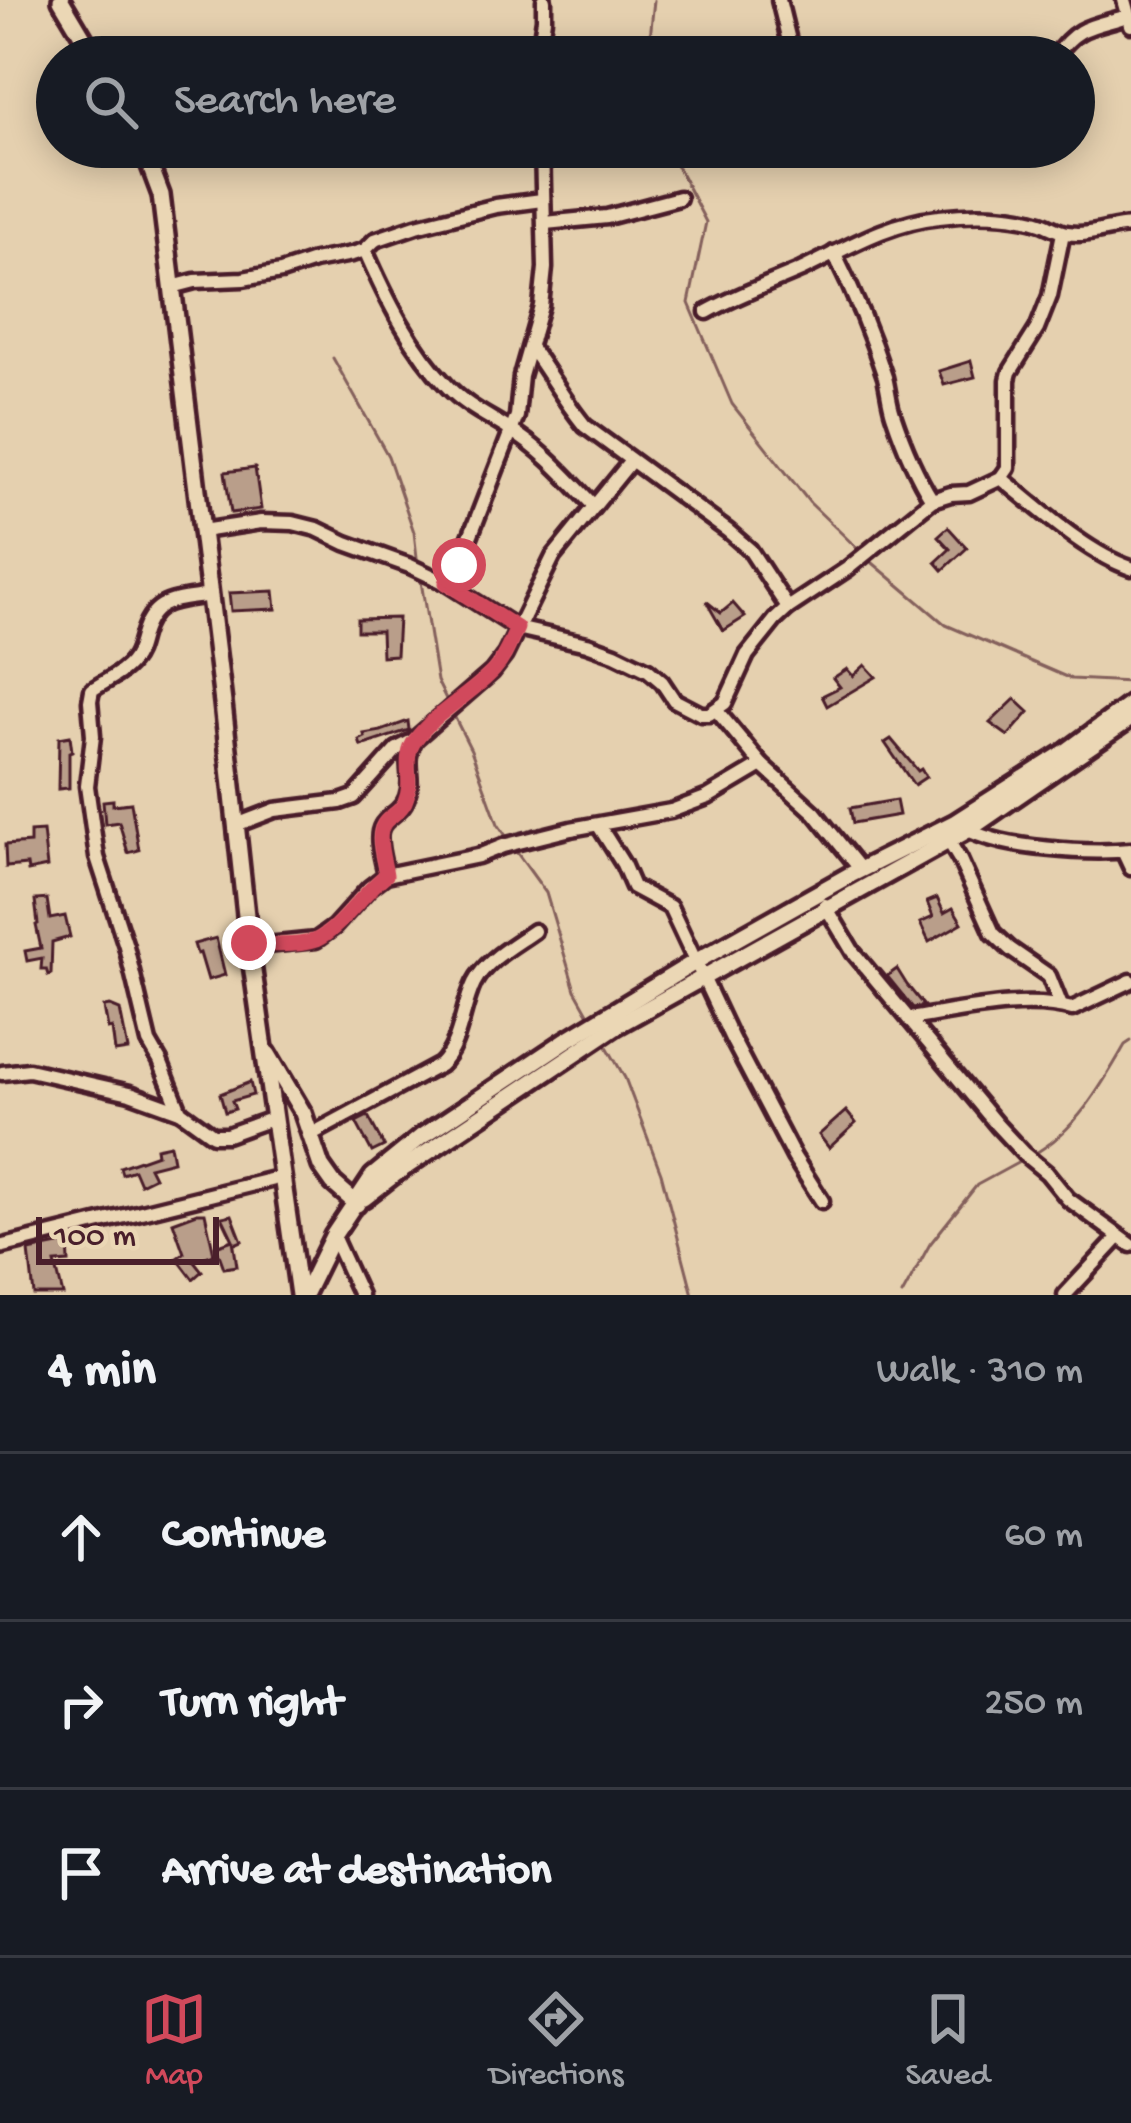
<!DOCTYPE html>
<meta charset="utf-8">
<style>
:root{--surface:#171b24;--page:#242831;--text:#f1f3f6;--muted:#9ea1a6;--line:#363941;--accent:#d1495b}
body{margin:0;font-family:"Gochi Hand",sans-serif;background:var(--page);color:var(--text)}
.scale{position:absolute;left:36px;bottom:30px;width:183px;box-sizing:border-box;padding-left:12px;border:6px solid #4a1f2b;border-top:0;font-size:33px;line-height:42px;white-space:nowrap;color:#4a1f2b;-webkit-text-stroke:9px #ebd7b5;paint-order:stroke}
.stop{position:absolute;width:36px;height:36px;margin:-27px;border:9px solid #d1495b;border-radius:50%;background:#fff}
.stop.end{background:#d1495b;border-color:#fff;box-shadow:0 3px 12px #0008}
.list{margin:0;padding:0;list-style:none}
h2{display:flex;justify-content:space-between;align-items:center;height:156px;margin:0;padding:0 48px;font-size:51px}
h2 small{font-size:39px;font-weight:400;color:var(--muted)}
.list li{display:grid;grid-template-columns:78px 1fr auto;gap:36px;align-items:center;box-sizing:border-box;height:168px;padding:0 48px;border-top:3px solid var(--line)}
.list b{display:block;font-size:45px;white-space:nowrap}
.list em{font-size:39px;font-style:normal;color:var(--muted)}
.icon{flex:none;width:66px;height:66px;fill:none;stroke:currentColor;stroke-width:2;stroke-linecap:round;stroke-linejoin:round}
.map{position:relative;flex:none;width:1131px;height:1295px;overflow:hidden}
.search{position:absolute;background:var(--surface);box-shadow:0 6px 30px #0003;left:36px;right:36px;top:36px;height:132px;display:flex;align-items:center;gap:30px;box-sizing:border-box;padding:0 42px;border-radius:66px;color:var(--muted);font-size:45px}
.sheet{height:660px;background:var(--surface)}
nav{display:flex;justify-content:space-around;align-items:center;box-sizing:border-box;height:168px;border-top:3px solid var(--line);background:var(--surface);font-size:33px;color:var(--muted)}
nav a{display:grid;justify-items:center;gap:6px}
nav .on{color:var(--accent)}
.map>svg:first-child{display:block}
</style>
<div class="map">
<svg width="1131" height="1295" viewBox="0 0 1131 1295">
<rect width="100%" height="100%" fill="#e5d0af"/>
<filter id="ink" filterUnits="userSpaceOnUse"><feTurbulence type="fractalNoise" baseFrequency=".00833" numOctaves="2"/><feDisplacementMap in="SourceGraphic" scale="24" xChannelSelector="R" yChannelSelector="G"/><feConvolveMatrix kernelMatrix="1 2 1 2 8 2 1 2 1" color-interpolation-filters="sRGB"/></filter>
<g filter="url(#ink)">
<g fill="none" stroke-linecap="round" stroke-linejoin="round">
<g stroke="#84605c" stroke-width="3">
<polyline points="648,57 654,0"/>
<polyline points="667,147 706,222 689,303 732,404 810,503 860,551"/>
<polyline points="333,358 388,456 414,532 418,566"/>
<polyline points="867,558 946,625 1071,679 1131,682"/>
<polyline points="420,575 437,681 449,705"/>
<polyline points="453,714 471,750 498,824 510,842"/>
<polyline points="515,850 546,893 575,990 592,1020"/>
<polyline points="605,1043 625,1078 661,1173 693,1295"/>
<path d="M1032,1155c43,-23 69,-68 93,-110l6,-4"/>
<polyline points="902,1295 930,1244 977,1185 1023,1160"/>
</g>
</g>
<g fill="#b99e8a" stroke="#4a1f2b" stroke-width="3">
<polygon points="971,361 975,377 944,385 939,371"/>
<polygon points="255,468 261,509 231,513 225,472"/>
<polygon points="948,527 967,548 943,570 936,562 950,549 938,536"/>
<polygon points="274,591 276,609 231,611 229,593"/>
<polygon points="706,601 721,613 733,603 745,617 723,631"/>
<polygon points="398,618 396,655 382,656 381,631 357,631 357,619"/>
<polygon points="865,665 876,677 827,706 822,696 840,687 833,678 847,669 853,676"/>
<polygon points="1015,699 1029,712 1008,736 990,723"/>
<polygon points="408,721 409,730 361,746 359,740 365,737 364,734 381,731"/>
<polygon points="70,736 72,751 69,752 69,788 58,789 59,738"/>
<polygon points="891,739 918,771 921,769 926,777 914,785 885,743"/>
<polygon points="113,800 113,805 131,803 139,850 128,853 119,822 105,824 103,801"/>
<polygon points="896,800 899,815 853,823 850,808"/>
<polygon points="43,831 47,867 28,871 27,865 6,867 5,845 30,843 30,832"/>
<polygon points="937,898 944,913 953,908 962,923 929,942 920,923 933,917 927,902"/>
<polygon points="47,899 50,919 65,916 70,937 52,942 51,974 48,975 46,969 41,969 42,958 27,961 25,951 41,948 36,925 38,924 35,900"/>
<polygon points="216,938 225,975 208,980 200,953 197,954 194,944"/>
<polygon points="897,969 907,985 924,1006 913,1008 887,976"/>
<polygon points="110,1006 120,1010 128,1050 115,1052 112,1028 108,1029 104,1007"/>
<polygon points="250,1082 253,1095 232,1101 235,1109 225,1112 220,1094"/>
<polygon points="846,1111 856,1123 829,1148 819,1135"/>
<polygon points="368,1116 384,1146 372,1152 356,1122"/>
<polygon points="170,1145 173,1161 149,1167 154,1177 140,1184 134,1170 122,1174 120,1167 157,1154 156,1148"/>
<polygon points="197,1213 205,1213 214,1254 194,1261 202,1271 193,1279 177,1258 184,1253 173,1222"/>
<polygon points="232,1215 242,1241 235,1244 233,1240 237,1266 224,1268 216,1246 233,1240 222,1217"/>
<polygon points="68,1243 69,1262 55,1263 63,1295 34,1295 29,1251"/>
</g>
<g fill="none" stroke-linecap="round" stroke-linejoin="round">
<g stroke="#4a1f2b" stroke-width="21">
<g id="minor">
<polyline points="779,0 793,57"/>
<polyline points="1124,0 1131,25"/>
<polyline points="538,57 544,19 544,0"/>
<path d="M1055,57c22,-32 37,-30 73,-41"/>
<polyline points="545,223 607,217 679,198"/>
<path d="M365,250c21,48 46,99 83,137 18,19 40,29 62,43 32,19 58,49 84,76"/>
<path d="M834,253c20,40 37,81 51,124 3,12 4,25 8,37 10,30 22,59 39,86"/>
<polyline points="172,287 195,281 243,279 281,272 314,261 352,254 365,250 375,240 416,226 496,206 542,200"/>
<path d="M707,312c30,-17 62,-28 94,-42 44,-21 88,-48 138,-53 32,-4 72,-4 102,6 9,3 17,9 26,10 22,4 42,-6 64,-7"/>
<path d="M530,347c20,27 34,54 55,79l143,105 22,19 38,58"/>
<path d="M1001,478c37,30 85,75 130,90"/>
<polyline points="202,531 261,522 293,523 317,529 346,543 410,566 446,583 517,628 587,644 615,654 648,670 662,682 674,700 701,714 709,714 725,703 747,655 775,620 788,608 847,569 932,500 951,494 969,493 1001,478 1008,468 1008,380 1010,372 1037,329 1050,296 1063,233"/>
<polyline points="446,583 459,565 517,416 521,376 541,306 545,268 542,147"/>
<polyline points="717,711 762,765 815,813 861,870"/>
<polyline points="236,825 275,810 340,802 354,797 397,749 414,740"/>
<polyline points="599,826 623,864 633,887 670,907 732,1039 794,1157 822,1201"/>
<path d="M966,829c38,20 122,25 165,21"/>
<polyline points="945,835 960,860 993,933 1010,949 1049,976 1061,1006"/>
<polyline points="1123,851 1131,868"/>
<path d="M386,875c-2,-12 -11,-37 -4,-49 6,-11 20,-14 25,-29 8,-22 -6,-33 8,-58l77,-67 13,-17 48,-98 78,-96"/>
<polyline points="825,905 853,952 997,1125 1024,1154 1047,1173 1068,1199 1131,1245"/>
<polyline points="249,943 267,945 316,940 334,927 369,888 386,875 478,856 503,846 571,829 671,811 708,797 762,765"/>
<path d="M909,1019c48,-7 116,-24 163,-10l59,-28"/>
<polyline points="2,1073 29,1070 130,1093 180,1111 213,1135 227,1135 274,1118"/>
<path d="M180,1111l-20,-50 -11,-19 -23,-96 -29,-89 -10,-71 6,-50 -3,-35 2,-11c13,-9 30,-16 39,-28 7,-8 8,-16 11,-26 11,-39 34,-35 68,-41"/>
<path d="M310,1135l130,-70c21,-20 21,-55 34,-82 12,-23 39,-37 60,-52"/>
<polyline points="333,1236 360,1295"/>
<polyline points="0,1247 282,1177"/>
<polyline points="1065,1295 1119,1237"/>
</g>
</g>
<g stroke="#4a1f2b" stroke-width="24">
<g id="tertiary">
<polyline points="61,0 95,57"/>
<polyline points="143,147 161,195 223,703 249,943 299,1295"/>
<polyline points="268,1054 303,1113 321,1166 333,1183 357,1204"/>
<polyline points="364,1198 395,1174 616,1026 968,830 1131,718"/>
<polyline points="304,1295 333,1236 373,1176 421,1137 565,1041 695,962 848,876 954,823 1067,751 1131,704"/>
</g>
</g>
<use href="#minor" stroke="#ebd7b5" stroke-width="12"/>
<use href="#tertiary" stroke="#ebd7b5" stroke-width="15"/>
</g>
</g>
<g fill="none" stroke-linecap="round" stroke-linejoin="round" filter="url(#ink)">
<path stroke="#d1495b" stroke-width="15" d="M249,943c20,2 48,4 67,-3 22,-9 48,-49 70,-65 -2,-15 -12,-42 0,-54 7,-7 14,-9 19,-19 10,-22 -5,-43 11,-63 21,-28 55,-44 78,-69 11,-12 16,-27 23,-42l-71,-45 13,-18"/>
</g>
</svg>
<div class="scale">100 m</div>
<div class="stop" style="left:459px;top:565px"></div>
<div class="stop end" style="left:249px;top:943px"></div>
<div class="search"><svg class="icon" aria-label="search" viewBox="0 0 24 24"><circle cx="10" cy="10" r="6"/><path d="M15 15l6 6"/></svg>Search here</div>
</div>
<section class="sheet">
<h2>4 min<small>Walk · 310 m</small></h2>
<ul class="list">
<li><svg class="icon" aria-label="ahead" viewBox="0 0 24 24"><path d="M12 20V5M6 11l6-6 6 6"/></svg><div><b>Continue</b></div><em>60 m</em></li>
<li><svg class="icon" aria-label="right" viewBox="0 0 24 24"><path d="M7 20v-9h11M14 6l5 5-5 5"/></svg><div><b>Turn right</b></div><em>250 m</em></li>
<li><svg class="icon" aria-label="arrive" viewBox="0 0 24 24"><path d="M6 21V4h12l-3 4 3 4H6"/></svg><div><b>Arrive at destination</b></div></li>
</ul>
</section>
<nav>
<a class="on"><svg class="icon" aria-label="map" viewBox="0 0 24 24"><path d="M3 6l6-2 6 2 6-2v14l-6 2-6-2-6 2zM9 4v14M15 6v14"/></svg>Map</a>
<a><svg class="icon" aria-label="directions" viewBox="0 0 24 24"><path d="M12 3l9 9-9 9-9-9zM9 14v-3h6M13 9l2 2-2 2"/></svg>Directions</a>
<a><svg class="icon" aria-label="saved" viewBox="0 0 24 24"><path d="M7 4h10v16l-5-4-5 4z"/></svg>Saved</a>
</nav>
